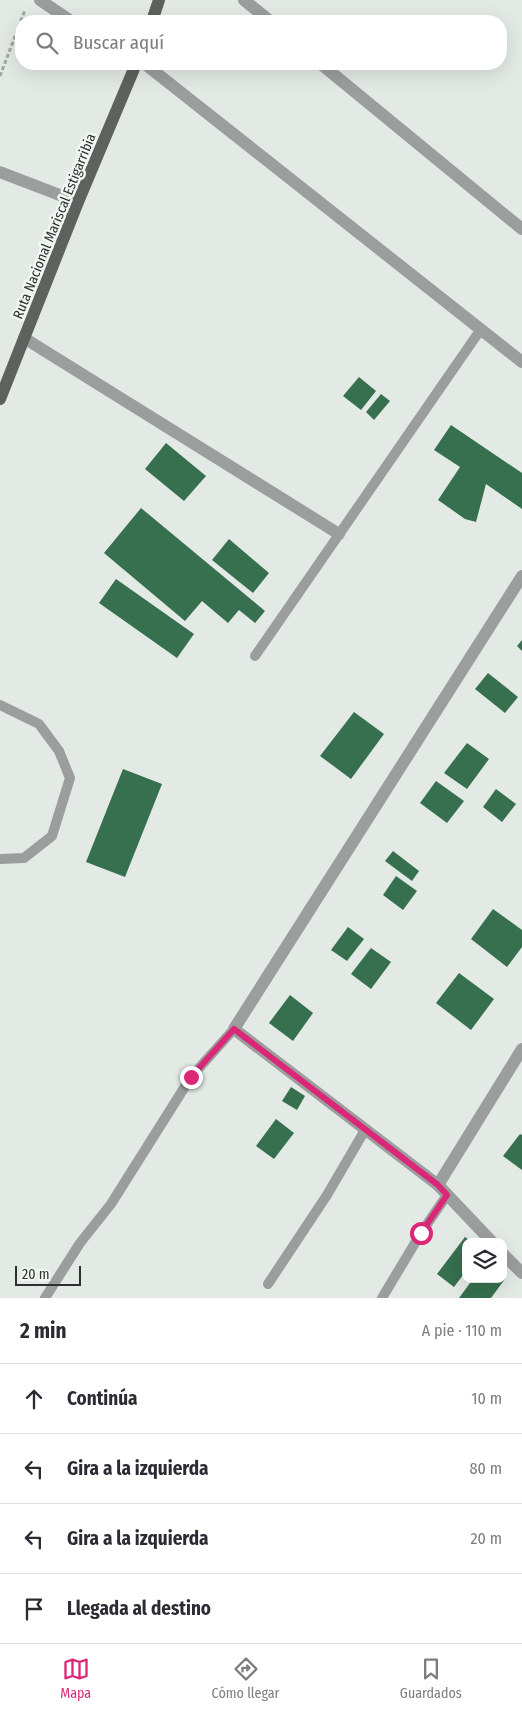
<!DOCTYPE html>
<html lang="es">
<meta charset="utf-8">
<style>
:root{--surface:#fff;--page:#f2f2f3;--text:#2b2b33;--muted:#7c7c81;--line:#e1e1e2;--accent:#db2777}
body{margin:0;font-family:"Fira Sans Condensed",sans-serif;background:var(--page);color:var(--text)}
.controls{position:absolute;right:15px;bottom:15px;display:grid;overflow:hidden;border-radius:10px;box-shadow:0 5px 20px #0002}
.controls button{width:45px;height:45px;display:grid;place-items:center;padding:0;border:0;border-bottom:1px solid var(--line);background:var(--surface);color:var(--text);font:25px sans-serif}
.scale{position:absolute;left:15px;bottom:12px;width:66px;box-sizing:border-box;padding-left:5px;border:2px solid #2d302e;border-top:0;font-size:14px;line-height:18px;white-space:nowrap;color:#2d302e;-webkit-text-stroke:4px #f0f7f3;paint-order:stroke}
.stop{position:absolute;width:15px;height:15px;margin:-11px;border:4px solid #db2777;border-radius:50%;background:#fff}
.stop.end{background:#db2777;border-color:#fff;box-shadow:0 1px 5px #0008}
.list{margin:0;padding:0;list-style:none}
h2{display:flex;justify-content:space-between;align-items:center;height:65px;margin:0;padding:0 20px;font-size:21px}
h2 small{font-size:16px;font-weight:400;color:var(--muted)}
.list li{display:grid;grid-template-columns:32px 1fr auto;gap:15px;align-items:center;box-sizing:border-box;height:70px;padding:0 20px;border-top:1px solid var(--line)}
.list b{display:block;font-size:19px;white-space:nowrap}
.list em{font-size:16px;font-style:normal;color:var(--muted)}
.icon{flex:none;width:28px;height:28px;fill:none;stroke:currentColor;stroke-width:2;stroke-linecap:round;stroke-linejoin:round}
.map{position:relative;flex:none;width:522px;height:1298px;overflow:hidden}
.search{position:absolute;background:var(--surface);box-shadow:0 5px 20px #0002;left:15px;right:15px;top:15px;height:55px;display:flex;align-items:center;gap:12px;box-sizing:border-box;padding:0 18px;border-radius:20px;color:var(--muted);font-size:19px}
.sheet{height:345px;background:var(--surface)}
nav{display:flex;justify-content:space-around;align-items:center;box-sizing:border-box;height:70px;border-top:1px solid var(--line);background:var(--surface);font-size:14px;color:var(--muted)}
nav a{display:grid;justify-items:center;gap:2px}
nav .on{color:var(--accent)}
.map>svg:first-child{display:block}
</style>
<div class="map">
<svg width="522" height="1298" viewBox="0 0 522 1298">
<rect width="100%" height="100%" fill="#e3eae5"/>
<g fill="#36704e">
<polygon points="359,377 376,391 361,410 343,396"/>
<polygon points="381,394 390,401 374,420 366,412"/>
<polygon points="451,425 522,473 522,509 486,484 476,522 465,519 438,500 460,467 434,450"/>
<polygon points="166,443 206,476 184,501 145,469"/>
<polygon points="141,508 265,611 255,623 239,610 228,623 202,601 185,621 104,553"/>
<polygon points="229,539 269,573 253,593 212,560"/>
<polygon points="116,579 194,634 177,658 99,603"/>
<polygon points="522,640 522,651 517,646"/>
<polygon points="488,673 518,697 505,713 475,689"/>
<polygon points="354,712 384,734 351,779 320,756"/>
<polygon points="467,743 489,759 467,789 444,773"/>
<polygon points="123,769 162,784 125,877 86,862"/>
<polygon points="436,781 464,801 447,823 420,803"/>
<polygon points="496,789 516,804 502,822 483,807"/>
<polygon points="393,851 419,871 412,881 385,861"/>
<polygon points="396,876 417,891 403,910 383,895"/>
<polygon points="493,909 522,930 522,947 507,967 471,939"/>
<polygon points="348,927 364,939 347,961 331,950"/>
<polygon points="371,948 391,962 371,989 351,974"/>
<polygon points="459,973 494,999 471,1030 436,1003"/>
<polygon points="290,995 313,1013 293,1041 269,1023"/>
<polygon points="291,1087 305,1096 297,1110 282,1101"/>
<polygon points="276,1119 294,1133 274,1159 256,1146"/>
<polygon points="520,1134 522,1135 522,1170 503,1156"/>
<polygon points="465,1237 472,1242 466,1242 466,1271 454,1287 437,1274"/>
<polygon points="473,1279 505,1279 491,1298 459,1298"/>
</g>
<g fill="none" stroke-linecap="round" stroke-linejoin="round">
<polyline stroke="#a1a6a2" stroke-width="3" stroke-dasharray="4 2.5" stroke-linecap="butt" points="0,76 25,10"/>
<g stroke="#9b9e9c" stroke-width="10">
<polyline points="255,656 481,329"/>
<polyline points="0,705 39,724 59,751 70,778 52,836 24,858 0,859"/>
<polyline points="268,1284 327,1195 365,1130"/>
<polyline points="45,1298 80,1243 111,1204 191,1077 234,1029"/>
<polyline points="382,1298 421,1233 447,1195"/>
</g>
<g stroke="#9b9e9c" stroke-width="12">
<polyline points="40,0 71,21"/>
<polyline points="244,0 270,21"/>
<polyline points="145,64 522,362"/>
<polyline points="321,64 522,229"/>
<polyline points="0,172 78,202"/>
<polyline points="24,338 339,534"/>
<polyline points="438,1185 522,1049"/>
<polyline points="492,1242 438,1185 234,1029 522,576"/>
<polyline points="503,1254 522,1273"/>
</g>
<g stroke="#5d625e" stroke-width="12">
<polyline points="152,21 159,0"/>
<polyline points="0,399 78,202 136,64"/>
</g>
</g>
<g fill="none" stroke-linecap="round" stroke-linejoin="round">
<polyline stroke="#db2777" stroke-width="6" points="191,1077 234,1029 438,1185 447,1195 421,1233"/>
</g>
<g text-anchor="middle" stroke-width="5" stroke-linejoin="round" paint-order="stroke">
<g font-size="14" fill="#2d302e" stroke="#f0f7f3">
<text transform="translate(54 226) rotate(-68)" y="5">Ruta Nacional Mariscal Estigarribia</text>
</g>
</g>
</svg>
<div class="controls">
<button><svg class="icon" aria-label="layers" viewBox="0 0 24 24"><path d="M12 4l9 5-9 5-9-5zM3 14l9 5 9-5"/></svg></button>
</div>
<div class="scale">20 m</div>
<div class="stop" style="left:421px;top:1233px"></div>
<div class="stop end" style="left:191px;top:1077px"></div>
<div class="search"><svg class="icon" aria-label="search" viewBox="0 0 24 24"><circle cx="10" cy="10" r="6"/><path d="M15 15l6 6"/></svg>Buscar aquí</div>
</div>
<section class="sheet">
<h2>2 min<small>A pie · 110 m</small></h2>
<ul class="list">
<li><svg class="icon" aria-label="ahead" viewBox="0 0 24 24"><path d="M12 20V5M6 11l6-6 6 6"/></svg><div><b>Continúa</b></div><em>10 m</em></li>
<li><svg class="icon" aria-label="left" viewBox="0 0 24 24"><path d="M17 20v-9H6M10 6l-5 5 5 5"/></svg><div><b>Gira a la izquierda</b></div><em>80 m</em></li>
<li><svg class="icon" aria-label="left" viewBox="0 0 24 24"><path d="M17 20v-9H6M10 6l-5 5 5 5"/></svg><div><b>Gira a la izquierda</b></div><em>20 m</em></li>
<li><svg class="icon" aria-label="arrive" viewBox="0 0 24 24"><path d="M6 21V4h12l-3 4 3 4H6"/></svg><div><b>Llegada al destino</b></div></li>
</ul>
</section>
<nav>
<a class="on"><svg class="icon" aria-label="map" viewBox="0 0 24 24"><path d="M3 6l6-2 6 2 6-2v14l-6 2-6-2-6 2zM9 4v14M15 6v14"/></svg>Mapa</a>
<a><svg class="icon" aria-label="directions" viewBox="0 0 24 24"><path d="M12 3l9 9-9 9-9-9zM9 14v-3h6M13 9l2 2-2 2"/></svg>Cómo llegar</a>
<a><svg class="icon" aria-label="saved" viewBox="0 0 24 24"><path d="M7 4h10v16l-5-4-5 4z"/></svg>Guardados</a>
</nav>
